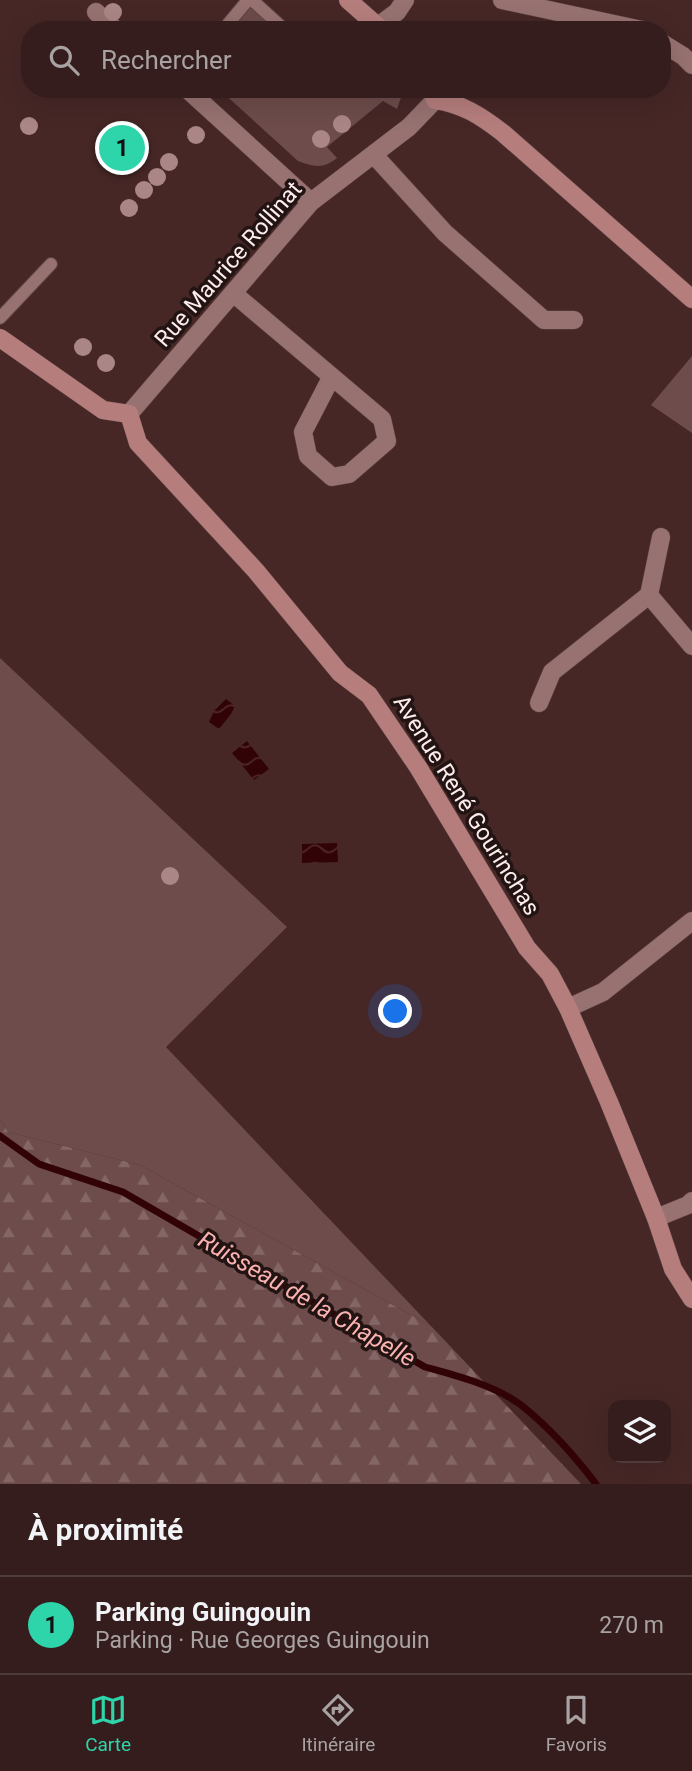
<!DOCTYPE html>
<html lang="fr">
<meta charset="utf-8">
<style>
:root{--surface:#341d1c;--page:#3f2a29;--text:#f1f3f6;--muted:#a9a2a3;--line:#4e3b3b;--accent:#2ed4aa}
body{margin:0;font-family:Roboto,sans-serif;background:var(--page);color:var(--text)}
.controls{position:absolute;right:21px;bottom:21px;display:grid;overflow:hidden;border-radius:14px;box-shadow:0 7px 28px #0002}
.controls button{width:63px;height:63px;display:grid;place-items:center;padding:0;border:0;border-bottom:2px solid var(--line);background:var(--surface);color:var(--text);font:35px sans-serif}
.you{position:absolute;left:396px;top:1012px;width:24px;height:24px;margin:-18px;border:5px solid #fff;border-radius:50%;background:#1a73e8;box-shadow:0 0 0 10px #1a73e833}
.badge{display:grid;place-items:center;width:46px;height:46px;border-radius:50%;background:var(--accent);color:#111;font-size:23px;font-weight:700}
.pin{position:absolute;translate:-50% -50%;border:4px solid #fff;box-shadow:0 2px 7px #0006}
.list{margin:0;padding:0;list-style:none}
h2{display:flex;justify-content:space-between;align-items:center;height:91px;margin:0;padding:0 28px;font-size:30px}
h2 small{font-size:23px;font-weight:400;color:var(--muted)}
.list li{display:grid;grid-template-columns:46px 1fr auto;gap:21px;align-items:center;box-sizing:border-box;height:98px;padding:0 28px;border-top:2px solid var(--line)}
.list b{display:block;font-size:26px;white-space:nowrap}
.list p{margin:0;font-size:23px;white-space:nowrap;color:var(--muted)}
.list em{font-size:23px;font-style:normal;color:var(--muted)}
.icon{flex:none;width:38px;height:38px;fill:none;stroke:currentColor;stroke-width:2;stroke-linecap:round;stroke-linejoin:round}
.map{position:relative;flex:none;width:692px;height:1484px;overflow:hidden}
.search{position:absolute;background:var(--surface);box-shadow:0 7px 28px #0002;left:21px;right:21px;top:21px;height:77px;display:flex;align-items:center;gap:18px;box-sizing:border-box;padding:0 24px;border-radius:28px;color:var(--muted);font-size:26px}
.sheet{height:189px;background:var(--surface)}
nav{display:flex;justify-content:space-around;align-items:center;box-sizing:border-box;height:98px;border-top:2px solid var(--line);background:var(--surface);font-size:19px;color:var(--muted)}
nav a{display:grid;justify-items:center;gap:4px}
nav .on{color:var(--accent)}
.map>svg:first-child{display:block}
</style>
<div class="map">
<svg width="692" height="1484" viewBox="0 0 692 1484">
<defs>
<pattern id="forest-firs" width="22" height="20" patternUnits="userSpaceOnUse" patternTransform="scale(1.75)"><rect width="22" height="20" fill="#6d4c4b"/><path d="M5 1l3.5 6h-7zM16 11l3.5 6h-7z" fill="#836665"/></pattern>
<pattern id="water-waves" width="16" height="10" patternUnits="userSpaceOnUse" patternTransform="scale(1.75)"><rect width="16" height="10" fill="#310307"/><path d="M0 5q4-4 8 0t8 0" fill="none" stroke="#50282b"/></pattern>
</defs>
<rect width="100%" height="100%" fill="#462726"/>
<g fill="#6d4c4b">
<polygon points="250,7 276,30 231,30"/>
<path d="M219,89h185l-7,20 -14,-8 -56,46 10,11c-13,11 -24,9 -39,3z"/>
<polygon points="692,356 692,433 651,405"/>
<polygon points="0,658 287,927 166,1047 431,1326 140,1165 8,1132 0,1119"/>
</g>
<polygon fill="url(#forest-firs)" points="0,1119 8,1132 140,1165 431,1326 581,1484 0,1484"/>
<g fill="url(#water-waves)">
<polygon points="226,699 235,706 231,714 219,729 209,722 214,711"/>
<polygon points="247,741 269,769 254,780 232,753"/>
<polygon points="337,843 338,862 302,863 302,844"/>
</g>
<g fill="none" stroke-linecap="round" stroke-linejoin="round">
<path stroke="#310307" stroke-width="7" d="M0,1136l39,28 84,28 302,175c32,9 69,18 96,38 29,23 53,50 75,79"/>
<g stroke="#5e4444" stroke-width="14">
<g id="lane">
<polyline points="252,0 285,30"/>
<polyline points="223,30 248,0"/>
<polyline points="0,318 51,264"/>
</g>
</g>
<g stroke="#5e4444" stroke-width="19">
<g id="street">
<polyline points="502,0 642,30"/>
<polyline points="96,12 116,30"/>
<polyline points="378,26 397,12 405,0"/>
<polyline points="662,43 683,56 692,65"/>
<polyline points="187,89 311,202"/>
<polyline points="374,155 445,233 544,320 574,320"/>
<polyline points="233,293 382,419 387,441 349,474 332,477 308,456 303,432 331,378"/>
<polyline points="129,414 311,202 409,127 435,100"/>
<polyline points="661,537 649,595 692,646"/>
<polyline points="539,703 552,672 649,595"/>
<polyline points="568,1008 603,992 692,921"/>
<polyline points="656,1218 688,1205 692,1201"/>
</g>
</g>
<g stroke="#5e4444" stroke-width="19">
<g id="secondary">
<polyline points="348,0 382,30"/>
<path d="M432,89l3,11c28,4 46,16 68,33l189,166"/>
<polyline points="0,338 103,410 129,414 138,443 256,571 340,673 369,695 418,767 527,948 550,974 568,1008 609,1102 656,1218 673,1269 692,1299"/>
</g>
</g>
<use href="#lane" stroke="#977271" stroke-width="12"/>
<use href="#street" stroke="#977271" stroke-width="18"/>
<use href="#secondary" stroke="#b57e7d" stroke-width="18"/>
</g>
<g fill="#aa8786">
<circle cx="113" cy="12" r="9"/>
<circle cx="342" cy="124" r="9"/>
<circle cx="29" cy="126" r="9"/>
<circle cx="196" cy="135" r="9"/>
<circle cx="321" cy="139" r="9"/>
<circle cx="169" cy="162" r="9"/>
<circle cx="157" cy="177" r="9"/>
<circle cx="144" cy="190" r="9"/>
<circle cx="129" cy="208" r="9"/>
<circle cx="83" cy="347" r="9"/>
<circle cx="106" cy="363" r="9"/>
<circle cx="170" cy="876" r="9"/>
</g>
<g text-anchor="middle" stroke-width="7" stroke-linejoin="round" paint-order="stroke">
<g font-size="23" fill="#feedec" stroke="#231414">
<text transform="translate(228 264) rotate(-49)" y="8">Rue Maurice Rollinat</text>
<text transform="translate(467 805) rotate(58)" y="8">Avenue René Gourinchas</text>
</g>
<g font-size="24" font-style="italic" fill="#fbb3b1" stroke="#231414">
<text transform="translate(307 1299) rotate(30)" y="8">Ruisseau de la Chapelle</text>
</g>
</g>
</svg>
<div class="controls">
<button><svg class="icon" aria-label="layers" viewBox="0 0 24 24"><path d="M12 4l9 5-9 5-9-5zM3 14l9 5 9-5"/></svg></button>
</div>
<div class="you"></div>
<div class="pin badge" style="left:122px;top:148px">1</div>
<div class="search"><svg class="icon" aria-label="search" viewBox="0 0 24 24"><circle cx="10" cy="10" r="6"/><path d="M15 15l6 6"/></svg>Rechercher</div>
</div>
<section class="sheet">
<h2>À proximité<small></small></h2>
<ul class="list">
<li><span class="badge">1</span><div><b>Parking Guingouin</b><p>Parking · Rue Georges Guingouin</p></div><em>270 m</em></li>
</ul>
</section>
<nav>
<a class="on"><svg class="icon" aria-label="map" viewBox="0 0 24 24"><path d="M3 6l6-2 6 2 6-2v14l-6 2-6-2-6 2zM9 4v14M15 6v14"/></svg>Carte</a>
<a><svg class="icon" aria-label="directions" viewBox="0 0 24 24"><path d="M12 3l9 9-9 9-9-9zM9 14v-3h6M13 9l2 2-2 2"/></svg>Itinéraire</a>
<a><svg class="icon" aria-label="saved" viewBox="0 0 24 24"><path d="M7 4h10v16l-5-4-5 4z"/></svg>Favoris</a>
</nav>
